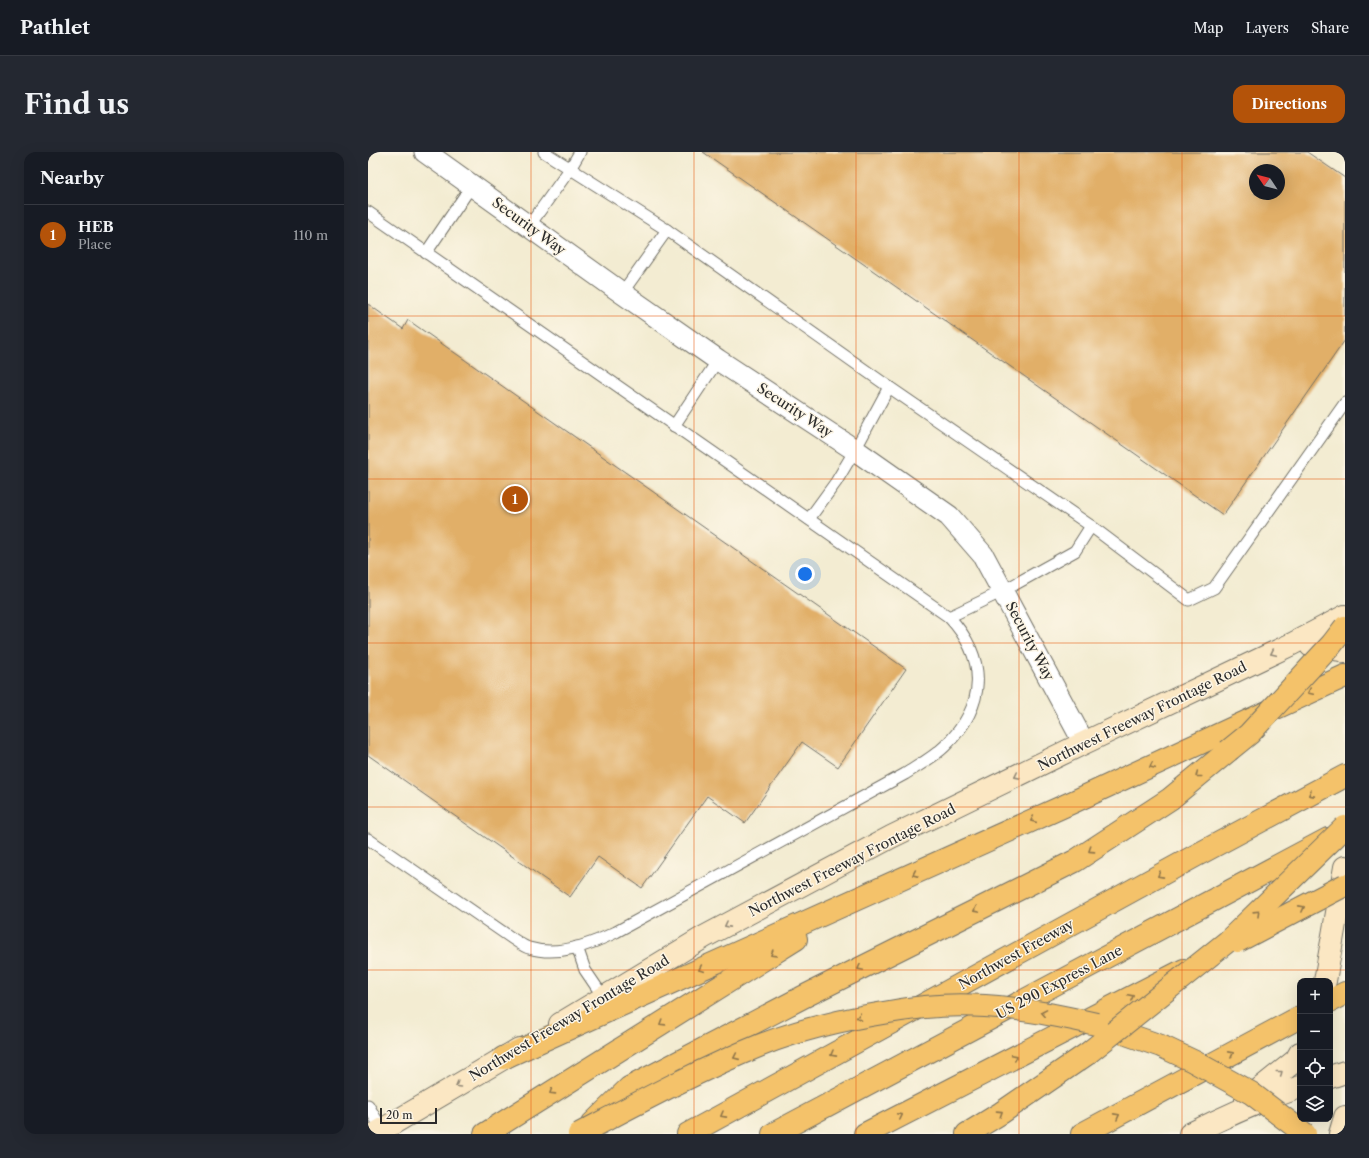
<!DOCTYPE html>
<meta charset="utf-8">
<style>
:root{--surface:#171b24;--page:#242831;--text:#f1f3f6;--muted:#9ea1a6;--line:#363941;--accent:#b45309}
body{margin:0;font-family:"Libre Caslon Text",serif;background:var(--page);color:var(--text)}
.controls{position:absolute;right:12px;bottom:12px;display:grid;overflow:hidden;border-radius:8px;box-shadow:0 4px 16px #0002}
.controls button{width:36px;height:36px;display:grid;place-items:center;padding:0;border:0;border-bottom:1px solid var(--line);background:var(--surface);color:var(--text);font:20px sans-serif}
.compass{position:absolute;left:881px;top:12px;width:36px;height:36px;border-radius:50%;background:var(--surface);box-shadow:0 4px 16px #0002;rotate:305deg}
.scale{position:absolute;left:12px;bottom:10px;width:57px;box-sizing:border-box;padding-left:4px;border:2px solid #2b2b2b;border-top:0;font-size:11px;line-height:14px;white-space:nowrap;color:#2b2b2b;-webkit-text-stroke:3px #fcf5e5;paint-order:stroke}
.you{position:absolute;left:437px;top:422px;width:14px;height:14px;margin:-10px;border:3px solid #fff;border-radius:50%;background:#1a73e8;box-shadow:0 0 0 6px #1a73e833}
.badge{display:grid;place-items:center;width:26px;height:26px;border-radius:50%;background:var(--accent);color:#fff;font-size:13px;font-weight:700}
.pin{position:absolute;translate:-50% -50%;border:2px solid #fff;box-shadow:0 1px 4px #0006}
.list{margin:0;padding:0;list-style:none}
h2{display:flex;justify-content:space-between;align-items:center;height:52px;margin:0;padding:0 16px;font-size:17px}
h2 small{font-size:13px;font-weight:400;color:var(--muted)}
.list li{display:grid;grid-template-columns:26px 1fr auto;gap:12px;align-items:center;box-sizing:border-box;height:60px;padding:0 16px;border-top:1px solid var(--line)}
.list b{display:block;font-size:15px;white-space:nowrap}
.list p{margin:0;font-size:13px;white-space:nowrap;color:var(--muted)}
.list em{font-size:13px;font-style:normal;color:var(--muted)}
.icon{flex:none;width:22px;height:22px;fill:none;stroke:currentColor;stroke-width:2;stroke-linecap:round;stroke-linejoin:round}
.map{position:relative;flex:none;width:977px;height:982px;overflow:hidden;border-radius:12px}
header{display:flex;align-items:center;gap:24px;box-sizing:border-box;height:56px;padding:0 20px;background:var(--surface);border-bottom:1px solid var(--line)}
header strong{font-size:19px}
nav{display:flex;gap:22px;margin-inline-start:auto;font-size:14px}
.intro{display:flex;align-items:center;justify-content:space-between;box-sizing:border-box;height:96px;padding:0 24px}
h1{margin:0;font-size:28px}
.button{padding:10px 18px;border-radius:12px;background:var(--accent);color:#fff;font-size:14px;font-weight:700}
main{display:flex;gap:24px;padding:0 24px}
aside{flex:1;background:var(--surface);border-radius:12px;box-shadow:0 4px 16px #0002}
.map>svg:first-child{display:block}
</style>
<header>
<strong>Pathlet</strong>
<nav><a>Map</a><a>Layers</a><a>Share</a></nav>
</header>
<div class="intro"><h1>Find us</h1><a class="button">Directions</a></div>
<main>
<aside>
<h2>Nearby<small></small></h2>
<ul class="list">
<li><span class="badge">1</span><div><b>HEB</b><p>Place</p></div><em>110 m</em></li>
</ul>
</aside>
<div class="map">
<svg width="977" height="982" viewBox="0 0 977 982">
<rect width="100%" height="100%" fill="#fcf5e5"/>
<filter id="ink" filterUnits="userSpaceOnUse"><feTurbulence type="fractalNoise" baseFrequency=".025" numOctaves="2"/><feDisplacementMap in="SourceGraphic" scale="8" xChannelSelector="R" yChannelSelector="G"/><feConvolveMatrix kernelMatrix="1 2 1 2 8 2 1 2 1" color-interpolation-filters="sRGB"/></filter>
<filter id="wash" filterUnits="userSpaceOnUse"><feTurbulence type="fractalNoise" baseFrequency=".012" numOctaves="4" result="noise"/><feDisplacementMap in="SourceGraphic" scale="16" xChannelSelector="R" yChannelSelector="G"/><feGaussianBlur stdDeviation="0.9" result="paint"/><feColorMatrix in="noise" values="0 0 0 0 0 0 0 0 0 0 0 0 0 0 0 0 0 1.4 0 .05"/><feComposite in="paint" operator="in"/></filter>
<g filter="url(#wash)">
<rect width="100%" height="100%" fill="#f3ecd2"/>
<g id="blocks">
<g fill="#e1af67" fill-rule="evenodd">
<path d="M335,0h604l38,26v162l-122,175zM887,18h24v24h-24z"/>
<polygon points="0,152 35,177 40,168 538,517 470,615 434,590 377,671 339,644 274,736 230,705 202,745 0,603"/>
</g>
</g>
</g>
<g filter="url(#ink)">
<use href="#blocks" fill-opacity="0" stroke="#716f65" stroke-width="1"/>
<g fill="none" stroke-linecap="round" stroke-linejoin="round">
<g stroke="#716f65" stroke-width="13">
<g id="lane">
<polyline points="176,0 299,78 521,235 723,374"/>
<path d="M0,60l581,405c39,42 38,88 -4,129 -11,11 -26,19 -40,28l-289,158c-26,13 -58,25 -87,16 -5,-1 -11,-6 -16,-9l-145,-100"/>
<polyline points="161,74 202,17 212,0"/>
<polyline points="58,101 104,33"/>
<polyline points="254,141 299,78"/>
<polyline points="306,274 350,208"/>
<polyline points="441,367 468,330 487,298 521,235"/>
<polyline points="581,465 635,439 707,399 723,374 821,448 846,436 977,251"/>
<polyline points="209,795 217,818 236,846"/>
<polyline points="0,953 14,978"/>
</g>
</g>
<g stroke="#716f65" stroke-width="23">
<polyline id="street" points="57,0 254,141 350,208 487,298 581,364 615,403 716,591"/>
</g>
<g stroke="#716f65" stroke-width="24">
<g id="secondary">
<polyline points="943,494 974,498 977,500"/>
<polyline points="957,829 977,715"/>
<polyline points="192,872 336,785 523,685 716,591 924,492 977,464"/>
<polyline points="962,925 977,920"/>
<polyline points="878,948 928,908 932,901"/>
<polyline points="7,982 151,897"/>
<path d="M822,982c36,-18 72,-34 110,-47"/>
<polyline points="972,982 977,965"/>
</g>
</g>
<g stroke="#716f65" stroke-width="24">
<g id="highway">
<polyline points="962,849 977,841"/>
<polyline points="732,873 793,894"/>
<polyline points="135,906 705,650 977,524"/>
<polyline points="224,972 261,936 435,845 707,709 802,647 860,599"/>
<polyline points="117,982 428,787"/>
<polyline points="320,982 827,704 977,624"/>
<polyline points="405,982 960,687"/>
<polyline points="497,982 816,818"/>
<polyline points="599,982 633,961 719,902"/>
<polyline points="714,982 932,865"/>
</g>
</g>
<use href="#lane" stroke="#fff" stroke-width="11"/>
<use href="#street" stroke="#fff" stroke-width="21"/>
<use href="#secondary" stroke="#fbe7c3" stroke-width="22"/>
<use href="#highway" stroke="#f4c26a" stroke-width="22"/>
<g stroke="#716f65" stroke-width="24" stroke-linecap="butt">
<g id="highway-bridge">
<polyline points="860,599 881,582 964,492 977,475"/>
<polyline points="870,789 977,733"/>
<polyline points="793,894 825,909 883,941 937,982"/>
<polyline points="719,902 860,789 977,675"/>
<path d="M211,982c59,-31 120,-64 182,-89 41,-16 84,-26 128,-33 12,-2 24,-4 36,-5 58,-6 115,4 171,17"/>
</g>
</g>
<use href="#highway-bridge" stroke="#f4c26a" stroke-width="22"/>
</g>
<defs><path id="oneway-chevron" d="M-2-3.5L2.5 0L-2 3.5" fill="none" stroke-width="1.6" stroke-linecap="round" stroke-linejoin="round"/></defs>
<g stroke="#938977">
<use href="#oneway-chevron" transform="translate(905 501) rotate(155)"/>
<use href="#oneway-chevron" transform="translate(649 624) rotate(154)"/>
<use href="#oneway-chevron" transform="translate(359 773) rotate(152)"/>
<use href="#oneway-chevron" transform="translate(912 921) rotate(-39)"/>
<use href="#oneway-chevron" transform="translate(90 933) rotate(149)"/>
</g>
<g stroke="#90764a">
<use href="#oneway-chevron" transform="translate(942 540) rotate(155)"/>
<use href="#oneway-chevron" transform="translate(784 614) rotate(155)"/>
<use href="#oneway-chevron" transform="translate(830 623) rotate(141)"/>
<use href="#oneway-chevron" transform="translate(943 642) rotate(152)"/>
<use href="#oneway-chevron" transform="translate(665 668) rotate(156)"/>
<use href="#oneway-chevron" transform="translate(723 698) rotate(147)"/>
<use href="#oneway-chevron" transform="translate(547 722) rotate(156)"/>
<use href="#oneway-chevron" transform="translate(792 723) rotate(151)"/>
<use href="#oneway-chevron" transform="translate(934 756) rotate(-28)"/>
<use href="#oneway-chevron" transform="translate(608 758) rotate(153)"/>
<use href="#oneway-chevron" transform="translate(889 761) rotate(-44)"/>
<use href="#oneway-chevron" transform="translate(405 802) rotate(148)"/>
<use href="#oneway-chevron" transform="translate(492 816) rotate(153)"/>
<use href="#oneway-chevron" transform="translate(333 817) rotate(156)"/>
<use href="#oneway-chevron" transform="translate(763 845) rotate(-27)"/>
<use href="#oneway-chevron" transform="translate(676 861) rotate(-170)"/>
<use href="#oneway-chevron" transform="translate(491 865) rotate(170)"/>
<use href="#oneway-chevron" transform="translate(294 871) rotate(148)"/>
<use href="#oneway-chevron" transform="translate(465 902) rotate(151)"/>
<use href="#oneway-chevron" transform="translate(863 902) rotate(-28)"/>
<use href="#oneway-chevron" transform="translate(368 905) rotate(156)"/>
<use href="#oneway-chevron" transform="translate(647 905) rotate(-27)"/>
<use href="#oneway-chevron" transform="translate(184 940) rotate(148)"/>
<use href="#oneway-chevron" transform="translate(632 961) rotate(-33)"/>
<use href="#oneway-chevron" transform="translate(355 963) rotate(151)"/>
<use href="#oneway-chevron" transform="translate(532 964) rotate(-27)"/>
<use href="#oneway-chevron" transform="translate(749 964) rotate(-28)"/>
</g>
</g>
<path fill="none" stroke="#e8590c" stroke-width="1" stroke-opacity="0.55" d="M163,0v982M326,0v982M488,0v982M651,0v982M814,0v982M0,164h977M0,327h977M0,491h977M0,655h977M0,818h977"/>
<g text-anchor="middle" stroke-width="3" stroke-linejoin="round" paint-order="stroke">
<g font-size="14" fill="#2b2b2b" stroke="#fcf5e5">
<text transform="translate(161 74) rotate(36)" y="5">Security Way</text>
<text transform="translate(427 258) rotate(33)" y="5">Security Way</text>
<text transform="translate(662 489) rotate(62)" y="5">Security Way</text>
<text transform="translate(774 564) rotate(-26)" y="5">Northwest Freeway Frontage Road</text>
<text transform="translate(484 708) rotate(-27)" y="5">Northwest Freeway Frontage Road</text>
<text transform="translate(648 802) rotate(-29)" y="5">Northwest Freeway</text>
<text transform="translate(691 830) rotate(-28)" y="5">US 290 Express Lane</text>
<text transform="translate(201 866) rotate(-31)" y="5">Northwest Freeway Frontage Road</text>
</g>
</g>
</svg>
<div class="controls">
<button>+</button>
<button>−</button>
<button><svg class="icon" aria-label="locate" viewBox="0 0 24 24"><circle cx="12" cy="12" r="6"/><path d="M12 2v4M12 18v4M2 12h4M18 12h4"/></svg></button>
<button><svg class="icon" aria-label="layers" viewBox="0 0 24 24"><path d="M12 4l9 5-9 5-9-5zM3 14l9 5 9-5"/></svg></button>
</div>
<svg class="compass" viewBox="-18 -18 36 36"><path d="M0-13l5 13h-10z" fill="#e53935"/><path d="M0 13l5-13h-10z" fill="#9ea1a6"/></svg>
<div class="scale">20 m</div>
<div class="you"></div>
<div class="pin badge" style="left:147px;top:347px">1</div>
</div>
</main>
